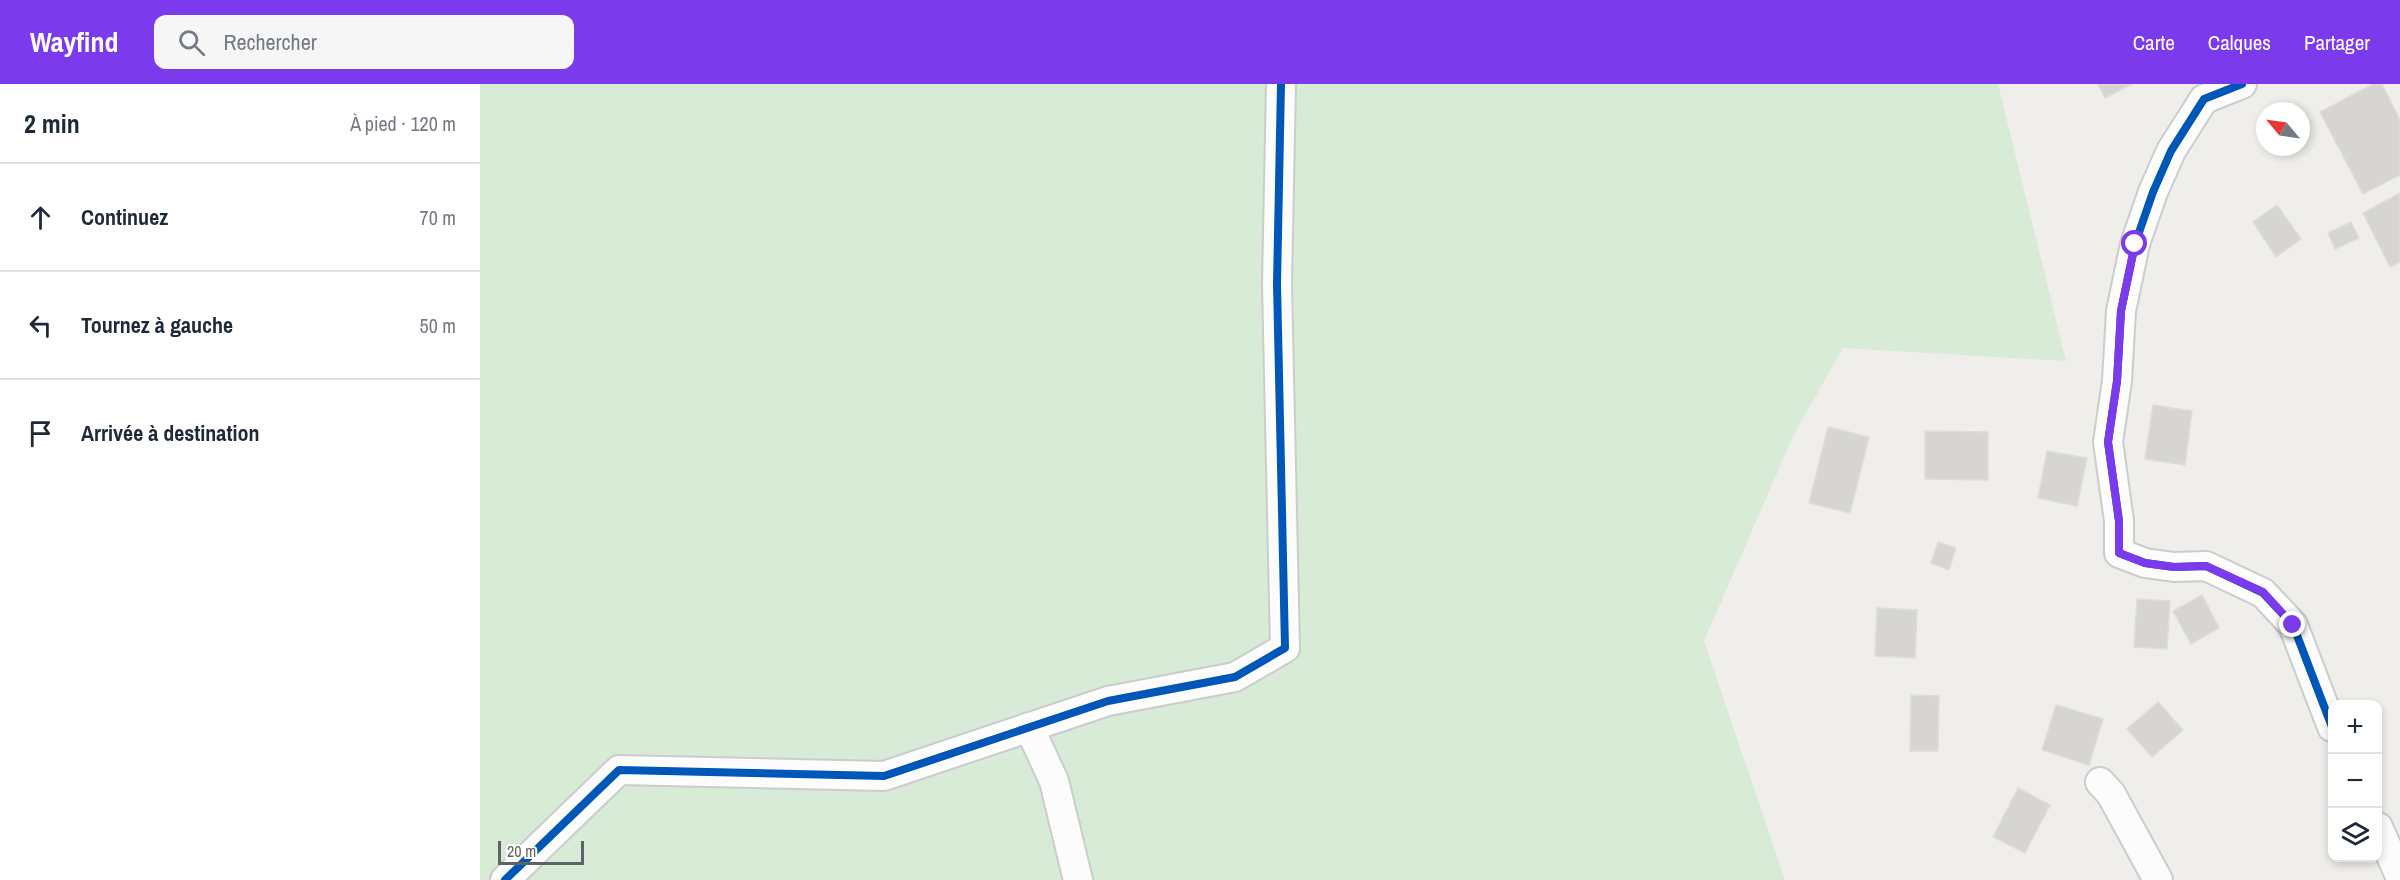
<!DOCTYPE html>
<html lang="fr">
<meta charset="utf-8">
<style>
:root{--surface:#fff;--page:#f6f6f7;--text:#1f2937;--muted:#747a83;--line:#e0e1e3;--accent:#7c3aed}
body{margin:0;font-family:"Archivo Narrow",sans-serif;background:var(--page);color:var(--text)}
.controls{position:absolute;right:18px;bottom:18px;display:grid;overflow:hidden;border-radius:12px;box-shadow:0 3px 9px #0003}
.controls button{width:54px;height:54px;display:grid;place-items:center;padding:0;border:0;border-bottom:2px solid var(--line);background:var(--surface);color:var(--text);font:30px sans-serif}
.compass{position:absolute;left:1776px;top:18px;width:54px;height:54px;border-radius:50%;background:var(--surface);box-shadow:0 3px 9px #0003;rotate:299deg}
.scale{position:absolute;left:18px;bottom:15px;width:86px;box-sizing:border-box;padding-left:6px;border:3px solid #5f6368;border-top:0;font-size:16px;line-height:21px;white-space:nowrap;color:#5f6368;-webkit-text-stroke:4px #fff;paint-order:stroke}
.stop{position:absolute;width:18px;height:18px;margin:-14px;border:4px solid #7c3aed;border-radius:50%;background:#fff}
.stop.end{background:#7c3aed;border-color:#fff;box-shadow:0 2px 6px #0008}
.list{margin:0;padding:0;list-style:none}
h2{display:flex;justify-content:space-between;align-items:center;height:78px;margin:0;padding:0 24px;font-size:26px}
h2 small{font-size:20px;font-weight:400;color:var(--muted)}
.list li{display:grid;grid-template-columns:39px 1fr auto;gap:18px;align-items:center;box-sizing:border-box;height:108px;padding:0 24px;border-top:2px solid var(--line)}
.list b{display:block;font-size:22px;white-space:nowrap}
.list em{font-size:20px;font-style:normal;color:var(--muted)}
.icon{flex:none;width:33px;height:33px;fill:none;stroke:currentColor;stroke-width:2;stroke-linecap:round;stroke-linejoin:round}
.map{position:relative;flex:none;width:1920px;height:796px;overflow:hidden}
header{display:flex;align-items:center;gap:36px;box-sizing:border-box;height:84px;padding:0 30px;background:var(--accent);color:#fff}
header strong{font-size:28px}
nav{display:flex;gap:33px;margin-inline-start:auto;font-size:21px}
.search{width:420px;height:54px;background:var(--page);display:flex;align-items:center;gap:15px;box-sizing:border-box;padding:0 21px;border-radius:12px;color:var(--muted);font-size:22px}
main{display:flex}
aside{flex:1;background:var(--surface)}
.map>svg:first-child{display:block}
</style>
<header>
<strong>Wayfind</strong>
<div class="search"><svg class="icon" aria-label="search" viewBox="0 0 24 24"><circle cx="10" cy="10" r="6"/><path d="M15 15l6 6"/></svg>Rechercher</div>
<nav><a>Carte</a><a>Calques</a><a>Partager</a></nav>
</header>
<main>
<aside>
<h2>2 min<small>À pied · 120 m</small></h2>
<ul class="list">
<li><svg class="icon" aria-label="ahead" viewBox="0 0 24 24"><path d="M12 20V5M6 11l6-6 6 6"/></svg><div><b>Continuez</b></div><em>70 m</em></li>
<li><svg class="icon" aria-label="left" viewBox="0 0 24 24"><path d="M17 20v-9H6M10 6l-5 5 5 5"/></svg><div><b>Tournez à gauche</b></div><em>50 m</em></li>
<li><svg class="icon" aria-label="arrive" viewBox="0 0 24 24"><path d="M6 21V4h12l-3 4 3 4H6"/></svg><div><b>Arrivée à destination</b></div></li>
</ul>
</aside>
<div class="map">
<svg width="1920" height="796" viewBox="0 0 1920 796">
<rect width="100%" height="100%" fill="#efeeea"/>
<polygon fill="#d8ebd6" points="0,0 1518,0 1586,277 1363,264 1314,350 1224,557 1305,796 0,796"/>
<g fill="#d6d5d3" stroke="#deddd9" stroke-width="1.5">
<polygon points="1618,0 1652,0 1625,14"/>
<polygon points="1893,0 1902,0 1920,36 1920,91 1883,110 1840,28"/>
<polygon points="1920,109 1920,178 1910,183 1883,129"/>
<polygon points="1797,121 1821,155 1796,173 1773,138"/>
<polygon points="1871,138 1879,154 1855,165 1848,149"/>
<polygon points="1673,321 1712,327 1705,381 1665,375"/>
<polygon points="1348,343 1389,353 1370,429 1329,419"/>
<polygon points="1445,347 1508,348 1508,396 1445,395"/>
<polygon points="1567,367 1607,374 1597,422 1558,414"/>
<polygon points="1458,458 1476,464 1469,486 1451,479"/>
<polygon points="1722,511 1739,544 1711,560 1693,527"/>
<polygon points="1657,515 1690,517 1687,565 1654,563"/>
<polygon points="1397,524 1437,526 1435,574 1395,572"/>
<polygon points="1431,611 1459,612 1458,667 1430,667"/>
<polygon points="1678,618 1703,646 1672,673 1647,645"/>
<polygon points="1576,621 1623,635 1609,681 1562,666"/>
<polygon points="1538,704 1570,721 1545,769 1513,753"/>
</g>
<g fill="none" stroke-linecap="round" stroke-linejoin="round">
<g stroke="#cbcccc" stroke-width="32">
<g id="minor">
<polyline points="1762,0 1724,15 1691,67 1673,108 1655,160 1641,227 1637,297 1628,358 1639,437 1639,469 1665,479 1694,483 1726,482 1783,509 1813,541 1852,643"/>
<polyline points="549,643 574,697 598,796"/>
<polyline points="1620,698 1631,710 1678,796"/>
<polyline points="1898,743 1920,792"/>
<polyline points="25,796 139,686 404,692 628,617 755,593 805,564 797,200 801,0"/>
</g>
</g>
<use href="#minor" stroke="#fdfcfc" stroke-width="28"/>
<g stroke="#fff" stroke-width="11">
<g id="cycleway">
<polyline points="1762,0 1724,15 1691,67 1673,108 1655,160 1641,227 1637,297 1628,358 1639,437 1639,469 1665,479 1694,483 1726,482 1783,509 1813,541 1852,643"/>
<polyline points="25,796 139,686 404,692 628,617 755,593 805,564 797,200 801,0"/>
</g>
</g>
<use href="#cycleway" stroke="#0057b8" stroke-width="8"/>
</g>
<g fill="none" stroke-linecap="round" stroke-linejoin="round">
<polyline stroke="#7c3aed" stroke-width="8" points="1655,160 1641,227 1637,297 1628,358 1639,437 1639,469 1665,479 1694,483 1726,482 1783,508 1813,541"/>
</g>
</svg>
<div class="controls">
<button>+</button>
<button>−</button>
<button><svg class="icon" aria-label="layers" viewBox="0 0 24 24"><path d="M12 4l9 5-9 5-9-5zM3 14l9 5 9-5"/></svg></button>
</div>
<svg class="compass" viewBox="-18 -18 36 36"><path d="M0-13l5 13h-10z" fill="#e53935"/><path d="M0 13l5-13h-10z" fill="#747a83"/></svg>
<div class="scale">20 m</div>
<div class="stop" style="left:1655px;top:160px"></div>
<div class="stop end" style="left:1813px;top:541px"></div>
</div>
</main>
